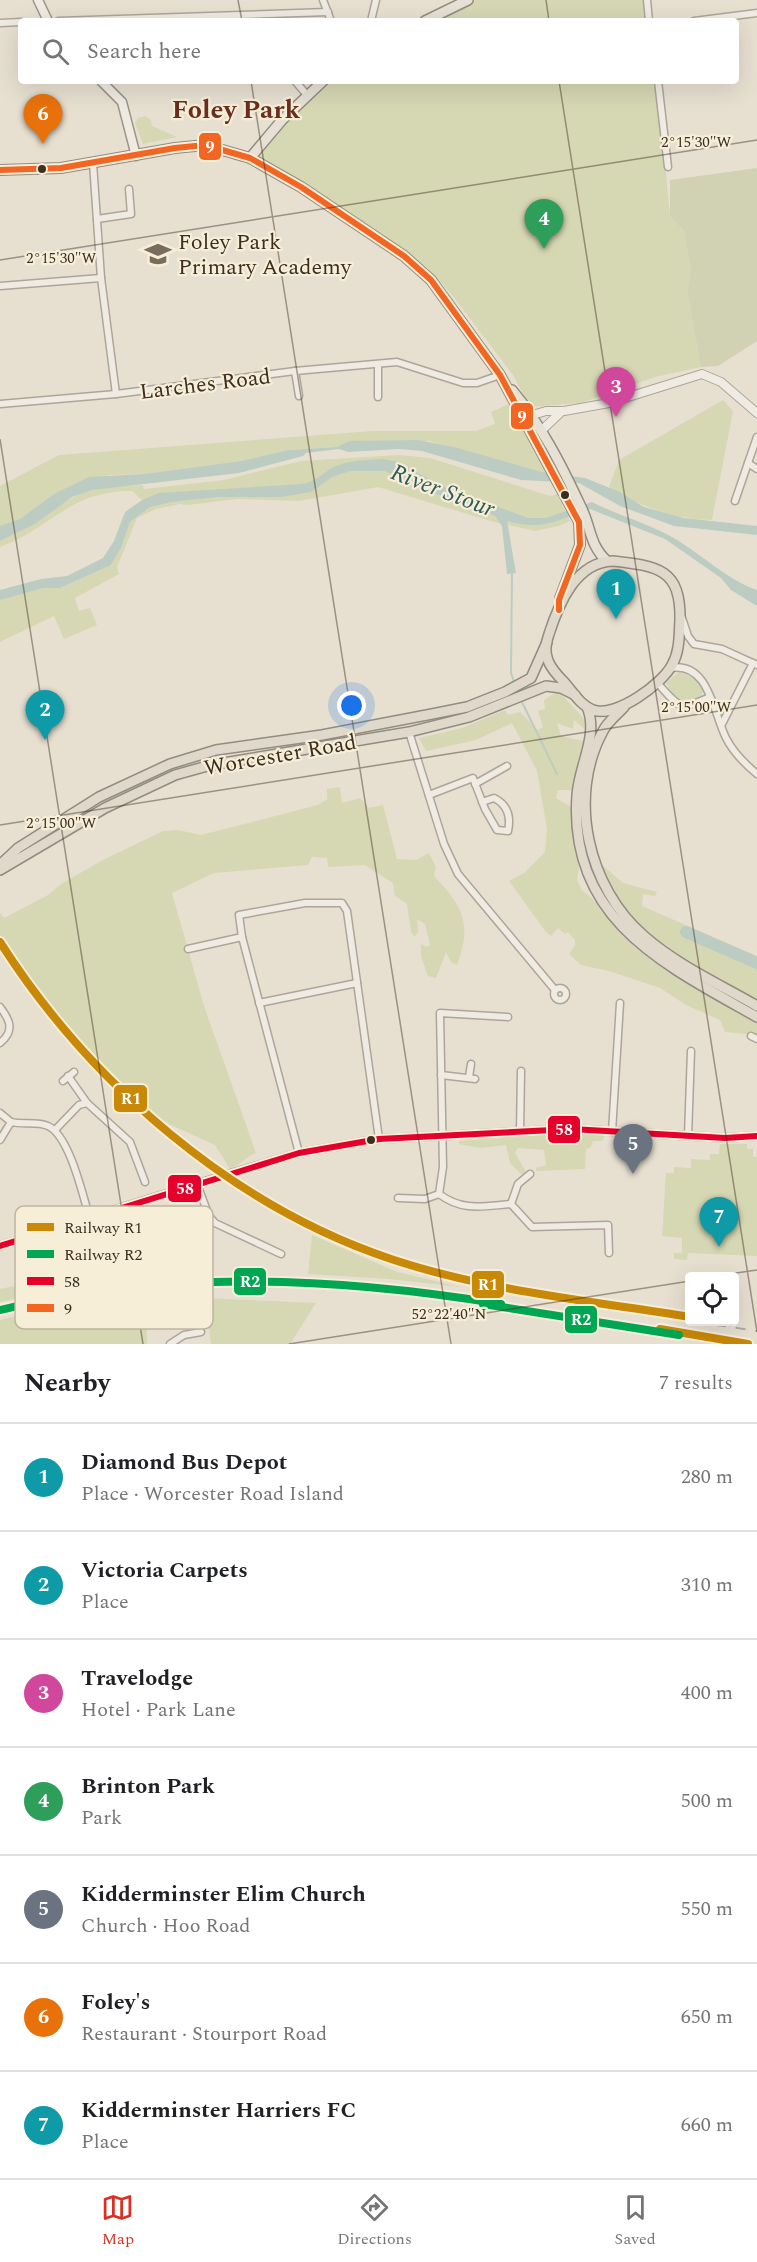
<!DOCTYPE html>
<meta charset="utf-8">
<style>
:root{--surface:#fff;--page:#f6f6f6;--text:#202124;--muted:#757577;--line:#e0e0e0;--accent:#d93025}
body{margin:0;font-family:Spectral,serif;background:var(--page);color:var(--text)}
.controls{position:absolute;right:18px;bottom:18px;display:grid;overflow:hidden;border-radius:6px;box-shadow:0 6px 24px #0002}
.controls button{width:54px;height:54px;display:grid;place-items:center;padding:0;border:0;border-bottom:2px solid var(--line);background:var(--surface);color:var(--text);font:30px sans-serif}
.you{position:absolute;left:352px;top:706px;width:21px;height:21px;margin:-15px;border:4px solid #fff;border-radius:50%;background:#1a73e8;box-shadow:0 0 0 9px #1a73e833}
.badge{display:grid;place-items:center;width:39px;height:39px;border-radius:50%;background:var(--accent);color:#fff;font-size:20px;font-weight:700}
.pin{position:absolute;translate:-50% -50px;filter:drop-shadow(0 2px 3px #0008)}
.pin::after{content:'';position:absolute;top:32px;width:21px;height:18px;background:inherit;clip-path:polygon(0 0,100% 0,50% 100%)}
.list{margin:0;padding:0;list-style:none}
h2{display:flex;justify-content:space-between;align-items:center;height:78px;margin:0;padding:0 24px;font-size:26px}
h2 small{font-size:20px;font-weight:400;color:var(--muted)}
.list li{display:grid;grid-template-columns:39px 1fr auto;gap:18px;align-items:center;box-sizing:border-box;height:108px;padding:0 24px;border-top:2px solid var(--line)}
.list b{display:block;font-size:22px;white-space:nowrap}
.list p{margin:0;font-size:20px;white-space:nowrap;color:var(--muted)}
.list em{font-size:20px;font-style:normal;color:var(--muted)}
.icon{flex:none;width:33px;height:33px;fill:none;stroke:currentColor;stroke-width:2;stroke-linecap:round;stroke-linejoin:round}
.map{position:relative;flex:none;width:757px;height:1344px;overflow:hidden}
.search{position:absolute;background:var(--surface);box-shadow:0 6px 24px #0002;left:18px;right:18px;top:18px;height:66px;display:flex;align-items:center;gap:15px;box-sizing:border-box;padding:0 21px;border-radius:6px;color:var(--muted);font-size:22px}
.sheet{height:834px;background:var(--surface)}
nav{display:flex;justify-content:space-around;align-items:center;box-sizing:border-box;height:84px;border-top:2px solid var(--line);background:var(--surface);font-size:16px;color:var(--muted)}
nav a{display:grid;justify-items:center;gap:3px}
nav .on{color:var(--accent)}
.map>svg:first-child{display:block}
</style>
<div class="map">
<svg width="757" height="1344" viewBox="0 0 757 1344">
<rect width="100%" height="100%" fill="#e7e0d1"/>
<g fill="#d6d7b3">
<polygon points="476,0 643,0 645,21 430,21"/>
<polygon points="329,81 657,81 670,216 684,231 691,270 687,291 701,367 655,377 581,403 530,407 513,375 452,295 427,267 352,215 254,154 283,123"/>
<polygon points="145,116 151,120 152,126 177,137 143,144 135,123 138,118"/>
<path d="M723,400l10,11 -21,109c-39,-1 -70,-13 -103,-33l10,-27z"/>
<polygon points="509,404 546,473 429,441 349,441 338,447 289,450 242,461 144,474 109,475 0,534 0,486 59,455 372,431 476,431 495,424 491,412"/>
<path d="M399,455l31,3 120,38 7,-2 13,27 -11,5 -24,5 -41,-9 -116,-35 -79,14 -62,-2 -49,6 -8,-1 -24,5 -19,9 -20,49 2,7 -44,24 4,13 11,-3 7,17 -33,14 -10,-23 -54,26v-42l43,-13 17,1 51,-23 10,-17 9,-26 18,-14 -2,-9 -4,1 -10,-9c-64,0 -78,36 -132,56v-6l35,-17 29,-22 18,-9 22,-6 39,-2 1,4 80,-9 77,-19z"/>
<polygon points="679,672 696,678 703,691 701,696 685,703 675,698 666,683"/>
<path d="M555,693l6,1 18,19 6,8 1,9 -12,-10 -1,9 -16,-6 4,13 22,5 -11,49h-14l-2,8 15,9 8,60 -2,13 5,11c16,8 36,41 53,56 36,31 80,53 122,76v12l-32,-3 -5,-12 -34,-15 -26,-17 -51,-17 -28,-6 -12,-11 6,-8v-6l-7,-8 -3,2 -7,-6 -7,8 -5,-4 -37,-51 15,-8 21,-21 2,-23 -10,-58 -25,-48 -36,17 -50,11 -7,-13 43,-10 43,-18 3,5 12,-3 18,18 5,-3 -5,-16 7,-2 -1,-9z"/>
<path d="M340,787l2,16 18,-5 9,10 14,-3 14,54 19,1 13,-7 7,14 -2,9c28,29 39,48 23,89l-6,-3 -5,-10 -10,26 -8,-2 -7,-19v-13l6,3 3,-2 -5,-21 -8,-5 1,12 -3,6 -4,-5 -4,-28 -12,-8 -2,-13 -28,-18 -37,2 -1,-9 -15,-1 -4,8 -94,8 -42,20 32,113 52,147c-10,3 -15,12 -26,16l-15,-24 -55,-25 -83,-81 -40,-48 -37,-53v-25l4,5 44,-23 13,-11 42,-24 60,-29 15,-1 23,5 117,-30 9,-6v-10z"/>
<path d="M601,864l22,19 34,9 -2,4 -12,-2 -1,12 115,50v45c-54,-30 -119,-58 -148,-116 -3,-7 -8,-15 -8,-21z"/>
<polygon points="559,1134 605,1136 602,1141 593,1141 590,1148 586,1149 585,1169 536,1171 536,1168 546,1165 544,1150 518,1148 515,1153 526,1172 522,1175 510,1163 506,1145 480,1148 459,1144 459,1141"/>
<polygon points="720,1144 747,1144 747,1149 753,1149 753,1157 757,1157 757,1256 688,1253 687,1260 674,1259 674,1253 682,1253 682,1238 662,1236 666,1173 674,1173 674,1167 691,1168 691,1159 710,1160 710,1154 719,1154"/>
<polygon points="312,1235 397,1272 461,1287 389,1279 308,1274"/>
<path d="M178,1253l11,23 -116,11 -73,15v-13c24,-5 81,-15 103,-8z"/>
<polygon points="205,1298 316,1303 290,1344 211,1344"/>
<path d="M146,1302l1,42h-147v-24c48,-13 96,-15 146,-18z"/>
</g>
<polygon fill="#d1d1b3" points="757,168 757,341 718,366 701,367 687,291 691,270 684,231 670,216 670,180"/>
<g fill="#bcccc2">
<polygon points="418,440 454,447 542,472 585,478 620,492 644,507 684,518 757,526 757,535 674,526 620,506 579,483 521,480 422,451 399,449 348,452 339,449 306,453 303,456 239,473 92,490 72,497 35,524 0,541 0,526 20,519 54,494 89,477 144,474 241,461 289,450 337,447 349,441"/>
<path d="M383,459l15,3 46,25 84,31h18l46,-16c25,13 55,21 78,34 30,16 55,43 87,54v16l-26,-16 -10,-12 -56,-39 -75,-30c-34,11 -45,22 -83,12l9,52 -9,1 -5,-48 -7,-10 -33,-14 -39,-12 -38,-19h-35l-18,6 -21,15 -30,5h-64l-46,5 -21,5 -20,15 -9,26 -10,17 -51,23h-17l-43,12v-10l41,-11 26,-3 36,-18 11,-17 11,-29 17,-12 17,-7 144,-9c13,-3 20,-11 31,-17 14,-7 33,-7 49,-8z"/>
</g>
<g fill="none" stroke-linecap="round" stroke-linejoin="round">
<g stroke="#bcccc2" stroke-width="2">
<polyline points="512,571 511,673 515,684"/>
<polyline points="520,698 557,774"/>
</g>
<polyline stroke="#bcccc2" stroke-width="12" points="686,932 757,963"/>
<g stroke="#ada599" stroke-width="9">
<g id="minor">
<polyline points="323,0 331,21"/>
<polyline points="647,0 649,21"/>
<polyline points="58,21 328,12"/>
<polyline points="371,21 376,0"/>
<polyline points="694,21 757,13"/>
<polyline points="0,23 21,22"/>
<polyline points="295,81 307,95"/>
<polyline points="658,81 668,167"/>
<polyline points="93,163 101,278 116,394"/>
<polyline points="97,219 131,214 129,189"/>
<polyline points="0,286 101,278"/>
<polyline points="378,365 378,397"/>
<polyline points="295,371 299,396"/>
<polyline points="0,404 116,394 295,371 397,362 463,383 477,383 500,375"/>
<polyline points="748,463 757,437"/>
<polyline points="735,501 748,463 757,469"/>
<polyline points="682,618 688,636 694,644 722,649 757,665"/>
<path d="M670,668c39,-7 43,44 56,70 7,14 19,26 31,36"/>
<path d="M661,687c21,24 21,22 49,10"/>
<polyline points="722,724 753,663"/>
<polyline points="409,732 444,844 458,874 555,990"/>
<polyline points="475,784 507,766"/>
<path d="M429,795l44,-17 12,31 12,21 11,1c3,-14 0,-26 -14,-33l-12,4"/>
<polyline points="188,949 242,937"/>
<circle cx="560" cy="994" r="6"/>
<polyline points="259,1003 357,983"/>
<path d="M0,1007c10,13 15,24 0,36"/>
<path d="M508,1017l-68,-4 3,154 -4,27c24,18 45,12 72,10l21,23 76,-2 1,28"/>
<polyline points="751,1036 757,1039"/>
<polyline points="441,1075 475,1079"/>
<polyline points="68,1076 87,1103 130,1142 145,1182"/>
<polyline points="469,1077 471,1064"/>
<polyline points="63,1081 74,1072"/>
<polyline points="0,1113 11,1122"/>
<polyline points="55,1130 79,1105 87,1103"/>
<polyline points="520,1132 521,1071"/>
<polyline points="612,1132 620,1003"/>
<polyline points="688,1136 691,1051"/>
<path d="M0,1140l11,-18c12,3 26,-1 37,4 22,10 35,71 42,93"/>
<polyline points="299,1153 242,937 239,915 305,903 342,903 347,911 379,1139"/>
<polyline points="197,1184 209,1216 215,1223 281,1254"/>
<polyline points="398,1198 425,1199 439,1194"/>
<polyline points="511,1204 518,1184 530,1174"/>
<polyline points="170,1344 184,1335 201,1332"/>
</g>
</g>
<g stroke="#ada599" stroke-width="10">
<g id="tertiary">
<polyline points="526,417 546,411 564,411 609,403 702,374 721,382 757,413"/>
<polyline points="542,430 562,411"/>
<polyline points="233,1173 299,1153 379,1139 572,1129 725,1138 757,1136"/>
<polyline points="0,1246 207,1181"/>
</g>
</g>
<g stroke="#9c958a" stroke-width="11">
<g id="secondary">
<polyline points="38,0 48,21"/>
<polyline points="101,81 122,102 136,156"/>
</g>
</g>
<g stroke="#928b80" stroke-width="12">
<g id="primary">
<polyline points="425,21 468,0"/>
<polyline points="250,158 282,120 323,81"/>
<polyline points="0,170 61,168 175,148 205,145 250,158 301,187 404,256 431,280 500,375 579,522 580,545 560,598"/>
<path d="M512,390c30,36 50,76 70,119 9,19 8,37 25,52"/>
</g>
</g>
<g stroke="#928b80" stroke-width="12">
<g id="trunk">
<path d="M613,561c45,5 68,8 67,59 -1,15 0,31 -8,45 -10,19 -56,53 -79,45 -13,-5 -20,-18 -29,-28 -15,-15 -23,-27 -15,-48 10,-31 27,-72 64,-73z"/>
<path d="M587,707c12,28 -8,58 -10,88 -9,125 88,170 180,222"/>
<path d="M624,707c-7,8 -16,14 -21,24 -36,66 -15,157 41,205 33,29 75,48 113,70"/>
<polyline points="0,865 18,848 99,797 170,764 216,750 322,735 432,714 467,707 505,692 531,678 547,642"/>
<polyline points="0,870 105,808 175,775 211,765 409,732 469,717 546,686 561,688 575,695"/>
</g>
</g>
<use href="#minor" stroke="#efebe3" stroke-width="6"/>
<use href="#tertiary" stroke="#efebe3" stroke-width="8"/>
<use href="#secondary" stroke="#efebe3" stroke-width="8"/>
<use href="#primary" stroke="#e6e1d4" stroke-width="9"/>
<use href="#trunk" stroke="#e0d9cb" stroke-width="9"/>
<g stroke="#afaaa2" stroke-width="2" stroke-dasharray="10 10" stroke-linecap="butt">
<path d="M0,942c90,141 232,264 391,317 96,32 200,42 299,58"/>
<polyline points="696,1322 757,1331"/>
</g>
<g stroke="#ada599" stroke-width="10" stroke-linecap="butt">
<polyline id="tertiary-bridge" points="207,1181 233,1173"/>
</g>
<use href="#tertiary-bridge" stroke="#efebe3" stroke-width="8"/>
<g stroke="#f7eed8" stroke-width="10">
<polyline id="bus-1" points="0,1246 299,1153 379,1139 572,1129 725,1138 757,1136"/>
</g>
<g stroke="#f7eed8" stroke-width="10">
<polyline id="bus-2" points="0,170 61,168 175,148 205,145 250,158 301,187 404,256 431,280 500,375 579,522 580,545 559,600 559,610"/>
</g>
<use href="#bus-1" stroke="#e4002b" stroke-width="6"/>
<use href="#bus-2" stroke="#f26522" stroke-width="6"/>
<g stroke="#f7eed8" stroke-width="12">
<g id="rail-1">
<path d="M0,942c90,141 232,264 391,317 96,32 200,42 299,58"/>
<polyline points="660,1329 748,1344"/>
</g>
</g>
<g stroke="#f7eed8" stroke-width="12">
<g id="rail-2">
<polyline points="483,1304 679,1335"/>
<path d="M0,1310c163,-41 336,-33 501,-6"/>
</g>
</g>
<use href="#rail-1" stroke="#c88808" stroke-width="8"/>
<use href="#rail-2" stroke="#00a651" stroke-width="8"/>
</g>
<path fill="none" stroke="#3d2e20" stroke-width="1.5" stroke-opacity="0.45" d="M238,0l4,21M546,0l3,21M251,81l200,1263M559,81l198,1251M0,260l757,-120M0,439l143,905M0,825l757,-120M715,1276l42,-6M289,1344l401,-63"/>
<defs>
<g id="school-bare" transform="scale(2.07)"><path d="M0-5L7-2L0 1L-7-2ZM-4 1L0 2.5L4 1V4Q0 6-4 4Z" fill="#786c5e" stroke="#f7eed8" stroke-width="2.5" paint-order="stroke"/></g>
</defs>
<g fill-rule="evenodd">
<use href="#school-bare" x="158" y="254"/>
</g>
<g fill="#3d2e20" stroke="#f7eed8" stroke-width="2">
<circle cx="42" cy="169" r="5"/>
<circle cx="565" cy="495" r="5"/>
<circle cx="371" cy="1140" r="5"/>
</g>
<g text-anchor="middle" stroke-width="4.5" stroke-linejoin="round" paint-order="stroke">
<g font-size="22" fill="#3d2e20" stroke="#f7eed8" text-anchor="start">
<text x="178" y="249">Foley Park<tspan x="178" dy="25">Primary Academy</tspan></text>
</g>
<g font-size="22" fill="#3d2e20" stroke="#f7eed8">
<text transform="translate(205 383) rotate(-7)" y="8">Larches Road</text>
<text transform="translate(280 754) rotate(-10)" y="8">Worcester Road</text>
</g>
<g font-size="24" font-style="italic" fill="#2f5d5a" stroke="#f7eed8">
<text transform="translate(443 490) rotate(21)" y="8">River Stour</text>
</g>
<g font-size="26" font-weight="bold" fill="#6b2e1e" stroke="#f7eed8">
<text x="236" y="118">Foley Park</text>
</g>
</g>
<rect x="15" y="1206" width="198" height="123" rx="9" fill="#f7eed8" stroke="#bfb4a1" stroke-width="1.5"/>
<rect x="27" y="1223" width="27" height="8" fill="#c88808"/>
<rect x="27" y="1250" width="27" height="8" fill="#00a651"/>
<rect x="27" y="1277" width="27" height="8" fill="#e4002b"/>
<rect x="27" y="1304" width="27" height="8" fill="#f26522"/>
<g font-size="16" fill="#3d2e20">
<text x="64" y="1233">Railway R1</text>
<text x="64" y="1260">Railway R2</text>
<text x="64" y="1287">58</text>
<text x="64" y="1314">9</text>
</g>
<g font-size="15" text-anchor="middle" fill="#3d2e20" stroke="#f7eed8" stroke-width="4.5" stroke-linejoin="round" paint-order="stroke">
<text x="696" y="147">2°15'30"W</text>
<text x="61" y="263">2°15'30"W</text>
<text x="696" y="712">2°15'00"W</text>
<text x="61" y="828">2°15'00"W</text>
<text x="449" y="1319">52°22'40"N</text>
</g>
<g stroke="#f7eed8" stroke-width="2">
<rect x="198" y="132" width="24" height="29" rx="6" fill="#f26522"/>
<rect x="510" y="402" width="24" height="28" rx="6" fill="#f26522"/>
<rect x="113" y="1084" width="35" height="29" rx="6" fill="#c88808"/>
<rect x="547" y="1115" width="34" height="29" rx="6" fill="#e4002b"/>
<rect x="167" y="1174" width="35" height="29" rx="6" fill="#e4002b"/>
<rect x="233" y="1267" width="34" height="29" rx="6" fill="#00a651"/>
<rect x="471" y="1270" width="34" height="29" rx="6" fill="#c88808"/>
<rect x="564" y="1305" width="34" height="29" rx="6" fill="#00a651"/>
</g>
<g font-size="16" text-anchor="middle" font-weight="bold" fill="#fff">
<text x="210" y="152">9</text>
<text x="522" y="422">9</text>
<text x="131" y="1104">R1</text>
<text x="564" y="1135">58</text>
<text x="185" y="1194">58</text>
<text x="250" y="1287">R2</text>
<text x="488" y="1290">R1</text>
<text x="581" y="1325">R2</text>
</g>
</svg>
<div class="controls">
<button><svg class="icon" aria-label="locate" viewBox="0 0 24 24"><circle cx="12" cy="12" r="6"/><path d="M12 2v4M12 18v4M2 12h4M18 12h4"/></svg></button>
</div>
<div class="you"></div>
<div class="pin badge" style="left:616px;top:619px;background:#0f9aa8">1</div>
<div class="pin badge" style="left:45px;top:740px;background:#0f9aa8">2</div>
<div class="pin badge" style="left:616px;top:417px;background:#d1479c">3</div>
<div class="pin badge" style="left:544px;top:249px;background:#2e9e5b">4</div>
<div class="pin badge" style="left:633px;top:1174px;background:#6b7280">5</div>
<div class="pin badge" style="left:43px;top:144px;background:#e8710a">6</div>
<div class="pin badge" style="left:719px;top:1247px;background:#0f9aa8">7</div>
<div class="search"><svg class="icon" aria-label="search" viewBox="0 0 24 24"><circle cx="10" cy="10" r="6"/><path d="M15 15l6 6"/></svg>Search here</div>
</div>
<section class="sheet">
<h2>Nearby<small>7 results</small></h2>
<ul class="list">
<li><span class="badge" style="background:#0f9aa8">1</span><div><b>Diamond Bus Depot</b><p>Place · Worcester Road Island</p></div><em>280 m</em></li>
<li><span class="badge" style="background:#0f9aa8">2</span><div><b>Victoria Carpets</b><p>Place</p></div><em>310 m</em></li>
<li><span class="badge" style="background:#d1479c">3</span><div><b>Travelodge</b><p>Hotel · Park Lane</p></div><em>400 m</em></li>
<li><span class="badge" style="background:#2e9e5b">4</span><div><b>Brinton Park</b><p>Park</p></div><em>500 m</em></li>
<li><span class="badge" style="background:#6b7280">5</span><div><b>Kidderminster Elim Church</b><p>Church · Hoo Road</p></div><em>550 m</em></li>
<li><span class="badge" style="background:#e8710a">6</span><div><b>Foley's</b><p>Restaurant · Stourport Road</p></div><em>650 m</em></li>
<li><span class="badge" style="background:#0f9aa8">7</span><div><b>Kidderminster Harriers FC</b><p>Place</p></div><em>660 m</em></li>
</ul>
</section>
<nav>
<a class="on"><svg class="icon" aria-label="map" viewBox="0 0 24 24"><path d="M3 6l6-2 6 2 6-2v14l-6 2-6-2-6 2zM9 4v14M15 6v14"/></svg>Map</a>
<a><svg class="icon" aria-label="directions" viewBox="0 0 24 24"><path d="M12 3l9 9-9 9-9-9zM9 14v-3h6M13 9l2 2-2 2"/></svg>Directions</a>
<a><svg class="icon" aria-label="saved" viewBox="0 0 24 24"><path d="M7 4h10v16l-5-4-5 4z"/></svg>Saved</a>
</nav>
